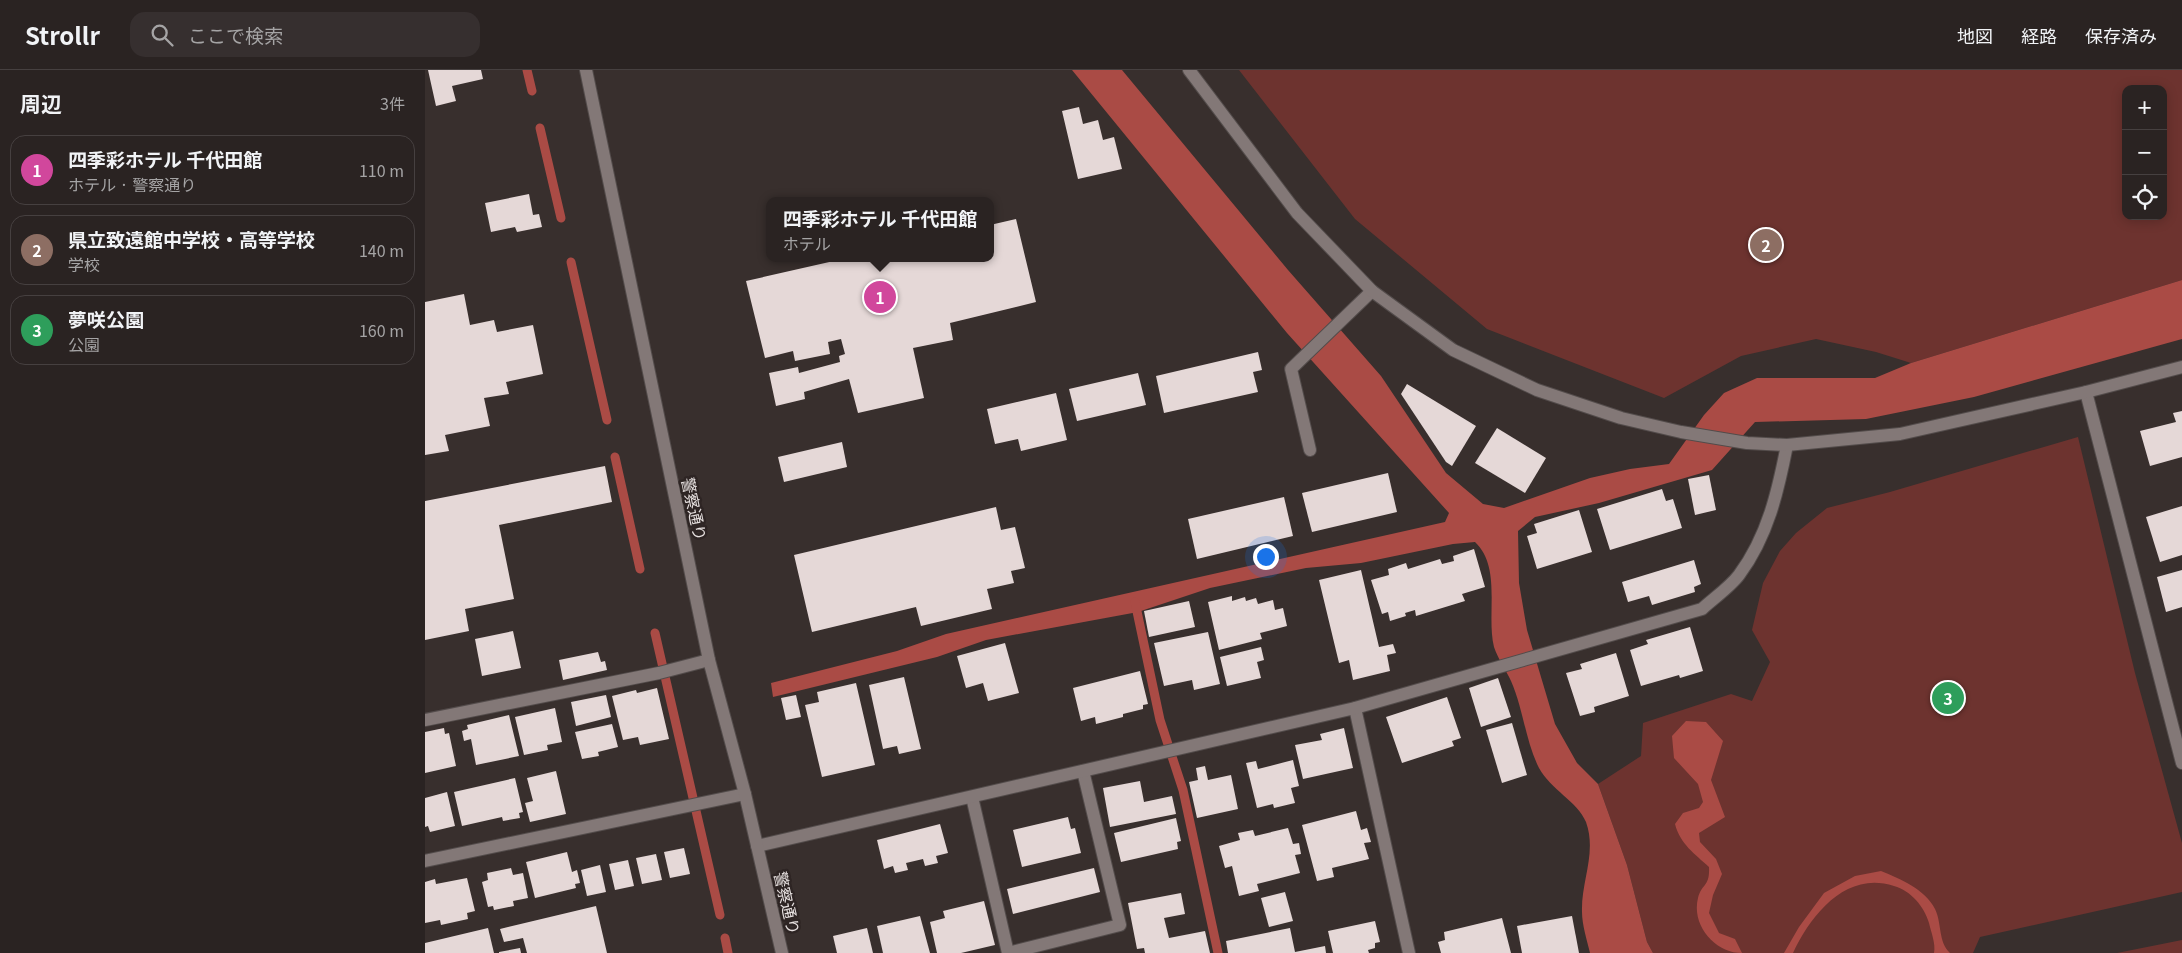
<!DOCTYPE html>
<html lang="ja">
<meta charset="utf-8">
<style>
:root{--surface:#2a2322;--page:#362f2f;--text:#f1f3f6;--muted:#a5a4a5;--line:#464040;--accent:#94b7fd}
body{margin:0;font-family:Georgia,"Noto Sans JP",serif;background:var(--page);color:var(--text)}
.controls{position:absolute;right:15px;top:15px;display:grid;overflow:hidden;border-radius:10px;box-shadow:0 2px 12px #0003}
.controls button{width:45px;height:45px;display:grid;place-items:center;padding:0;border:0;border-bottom:1px solid var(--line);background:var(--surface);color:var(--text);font:25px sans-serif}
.you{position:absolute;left:840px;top:486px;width:18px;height:18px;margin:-12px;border:4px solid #fff;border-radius:50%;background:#1a73e8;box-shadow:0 0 0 8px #1a73e833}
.badge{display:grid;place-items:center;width:32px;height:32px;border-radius:50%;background:var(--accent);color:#fff;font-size:16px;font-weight:700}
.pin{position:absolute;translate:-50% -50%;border:2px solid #fff;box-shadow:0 1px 5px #0006}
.popup{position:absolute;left:341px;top:127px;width:228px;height:65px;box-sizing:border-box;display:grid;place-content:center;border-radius:10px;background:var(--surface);filter:drop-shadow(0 1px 4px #0005);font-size:16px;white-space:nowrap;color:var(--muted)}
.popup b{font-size:19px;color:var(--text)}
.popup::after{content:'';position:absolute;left:50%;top:100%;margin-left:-10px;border:10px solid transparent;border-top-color:var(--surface)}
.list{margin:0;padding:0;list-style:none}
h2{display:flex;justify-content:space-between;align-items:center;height:65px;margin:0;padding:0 20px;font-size:21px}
h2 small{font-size:16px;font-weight:400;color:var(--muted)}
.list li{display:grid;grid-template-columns:32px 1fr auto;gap:15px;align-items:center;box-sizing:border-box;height:70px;margin:0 10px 10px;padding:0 10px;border:1px solid var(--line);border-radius:15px}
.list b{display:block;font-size:19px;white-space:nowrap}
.list p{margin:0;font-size:16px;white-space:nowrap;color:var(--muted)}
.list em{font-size:16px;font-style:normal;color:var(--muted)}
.icon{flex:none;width:28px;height:28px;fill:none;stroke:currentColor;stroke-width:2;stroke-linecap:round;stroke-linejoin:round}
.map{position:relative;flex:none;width:1757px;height:883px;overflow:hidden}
header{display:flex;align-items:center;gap:30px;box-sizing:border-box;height:70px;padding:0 25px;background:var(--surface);border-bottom:1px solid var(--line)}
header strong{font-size:24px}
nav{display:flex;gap:28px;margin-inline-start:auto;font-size:18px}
.search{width:350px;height:45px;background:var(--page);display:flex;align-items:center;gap:12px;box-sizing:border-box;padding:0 18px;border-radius:15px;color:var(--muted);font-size:19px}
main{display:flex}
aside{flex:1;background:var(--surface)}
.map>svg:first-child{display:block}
</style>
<header>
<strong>Strollr</strong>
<div class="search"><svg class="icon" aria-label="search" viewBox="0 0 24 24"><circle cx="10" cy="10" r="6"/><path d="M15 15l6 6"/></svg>ここで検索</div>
<nav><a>地図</a><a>経路</a><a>保存済み</a></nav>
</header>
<main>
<aside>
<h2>周辺<small>3件</small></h2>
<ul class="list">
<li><span class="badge" style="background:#d1479c">1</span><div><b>四季彩ホテル 千代田館</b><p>ホテル · 警察通り</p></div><em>110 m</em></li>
<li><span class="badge" style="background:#8d6e63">2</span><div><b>県立致遠館中学校・高等学校</b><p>学校</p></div><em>140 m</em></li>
<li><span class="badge" style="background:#2e9e5b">3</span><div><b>夢咲公園</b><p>公園</p></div><em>160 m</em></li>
</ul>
</aside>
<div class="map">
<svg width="1757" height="883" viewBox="0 0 1757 883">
<rect width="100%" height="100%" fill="#382f2d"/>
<g fill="#6d332f" fill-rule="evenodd">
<path d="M814,0h943v210l-271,83 -35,-11 -60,-13 -75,17 -77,42 -177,-69 -132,-110zM1701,19h37v127h-37z"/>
<polygon points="1653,367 1710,603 1757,773 1757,822 1555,867 1548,883 1228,883 1222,872 1202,795 1173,714 1216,686 1218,653 1306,624 1327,631 1345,592 1327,560 1338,513 1355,481 1371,463 1402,438 1465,422"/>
<polygon points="1757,870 1757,883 1692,883"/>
</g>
<g fill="#aa4b45">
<path d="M647,0h50l166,200 93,106 65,97 37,31 21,4 86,-30 40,-9 39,-5 35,-49 20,-22 33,-15h118l36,-15 271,-83v59l-208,58 -108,22 -111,3 -43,48 -113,33 -64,14 -17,14 1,52 8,47 28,94 22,39 21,21 29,81 20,77 6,11h-63c-3,-13 -8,-28 -8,-41 -1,-31 15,-59 4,-90 -9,-21 -35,-32 -47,-54 -13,-25 -16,-60 -28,-87 -5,-11 -13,-22 -17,-34 -8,-32 8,-80 -19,-105l-22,2 -92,19 -55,5 -96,20 -72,24 -152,28 -49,17 -164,40 -2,-14 126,-32 49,-17 499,-112 4,-9 -162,-180z"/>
<path d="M1261,651l20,1 17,19 -12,39 14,37 -26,16 1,9 16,17 6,15 -9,21 -4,18 10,20 16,6 7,14c-26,0 -51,-27 -44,-55 4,-15 12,-11 11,-31 -14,-13 -29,-23 -34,-43l8,-11 16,-5 4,-6 -5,-18 -24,-26 -2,-22z"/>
<path d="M1456,801c19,8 44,18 54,38 7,14 3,33 15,44h-16c2,-9 -3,-21 -5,-30 -5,-17 -18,-32 -35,-37 -47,-16 -83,28 -101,67h-9l15,-26 25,-34 31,-17z"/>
</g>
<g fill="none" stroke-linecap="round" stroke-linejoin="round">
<g stroke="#aa4b45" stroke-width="9">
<polyline points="102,0 107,21"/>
<polyline points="115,58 136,148"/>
<polyline points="146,192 182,350"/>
<polyline points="190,387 215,499"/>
<polyline points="710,532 735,650 758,720 793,883"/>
<polyline points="230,563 295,845"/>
<polyline points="300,868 303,883"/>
</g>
</g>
<g fill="#e5d8d7">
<polygon points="3,0 56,0 58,9 27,16 31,31 11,36"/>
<polygon points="654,37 658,54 673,50 678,70 689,67 697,99 653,109 637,41"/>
<polygon points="104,124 108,145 114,144 117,157 92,162 90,157 66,162 60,133"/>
<polygon points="591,149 611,232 525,253 528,270 488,278 499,328 433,343 424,309 379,322 380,329 351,336 344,303 373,297 374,303 415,292 414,286 420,284 416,269 403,272 405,284 370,291 368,281 340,288 321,211 422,188 565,188 565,155"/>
<polygon points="39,224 45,255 69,250 72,262 108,255 118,304 81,312 84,324 59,328 65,356 20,365 24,381 0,385 0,232"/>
<polygon points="833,282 837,300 828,302 833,322 739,343 731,306"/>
<polygon points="713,303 721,335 652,351 644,319"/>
<polygon points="982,314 1051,356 1027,396 1021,392 976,324"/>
<polygon points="631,323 642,370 596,381 593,369 570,374 562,339"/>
<polygon points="1757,341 1757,387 1725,396 1715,361 1751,352 1748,343"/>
<polygon points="1072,358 1121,388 1100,423 1050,393"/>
<polygon points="417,372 422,397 359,412 353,387"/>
<polygon points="180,396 187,432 74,455 89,529 40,539 44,561 0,570 0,431"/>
<polygon points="963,403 972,442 887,462 877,423"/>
<polygon points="1284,405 1291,440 1270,445 1263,409"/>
<polygon points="1237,419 1241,431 1248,429 1257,458 1185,480 1172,439"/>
<polygon points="859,427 868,466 772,489 763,449"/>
<polygon points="1757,436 1757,485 1735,492 1721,447"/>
<polygon points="571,437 576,460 590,457 600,498 586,501 589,513 562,519 567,539 496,556 491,537 387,562 369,485"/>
<polygon points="1154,440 1167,482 1112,499 1102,466 1112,463 1109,454"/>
<polygon points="1049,479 1060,517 1037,524 1040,531 991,546 990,540 980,543 981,546 965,551 963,542 957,544 946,510 964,505 963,499 981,493 983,499 1015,489 1017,494 1029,491 1028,486"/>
<polygon points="1269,490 1276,514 1269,517 1270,522 1227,535 1224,526 1203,532 1197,512"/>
<polygon points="936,500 954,577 968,574 971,583 962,585 965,601 928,610 924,590 914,593 894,510"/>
<polygon points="1757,500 1757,537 1741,542 1732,507"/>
<polygon points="807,526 807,531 820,527 821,531 831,528 833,534 848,530 850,540 858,538 862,556 835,563 837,569 794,580 783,532"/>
<polygon points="764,531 770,557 724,567 719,541"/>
<polygon points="1265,557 1278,601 1255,608 1254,605 1216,616 1205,580 1223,574 1221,570"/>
<polygon points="88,561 96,598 57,606 50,569"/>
<polygon points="783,562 795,614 769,620 767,610 739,616 729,573"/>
<polygon points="580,573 594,623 563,631 558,613 541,618 532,586"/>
<polygon points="836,577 839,590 832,592 836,608 802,616 795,587"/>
<polygon points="173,582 176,592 180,591 182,600 138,610 134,590"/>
<polygon points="1191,583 1204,626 1169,637 1170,642 1155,646 1141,603 1157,599 1155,594"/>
<polygon points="715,601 723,634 718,635 718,639 698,644 698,647 671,654 670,647 656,651 648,618"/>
<polygon points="479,607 496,679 474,684 472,676 458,679 444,615"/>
<polygon points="1073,608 1086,647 1056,657 1044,618"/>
<polygon points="431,613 450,695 397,707 380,635 394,632 392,622"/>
<polygon points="232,618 244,669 215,675 213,667 198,670 187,626 211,620 212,623"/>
<polygon points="181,625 186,647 151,656 146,632"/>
<polygon points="371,625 376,647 361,650 356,628"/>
<polygon points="1022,627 1036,668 1027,671 1029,676 977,693 961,647"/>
<polygon points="130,638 137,672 122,675 123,680 99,685 90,647"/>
<polygon points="84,645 94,686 51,695 46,669 39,671 37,661 43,659 42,655"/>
<polygon points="1087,653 1102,705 1077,713 1061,660"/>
<polygon points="187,654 193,677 173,682 174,686 157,689 150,662"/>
<polygon points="19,658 20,664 24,663 31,696 0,703 0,662"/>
<polygon points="919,658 928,698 878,709 870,675 897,670 895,664"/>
<polygon points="868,690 874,716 866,718 870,733 849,738 848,734 832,738 821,693 831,691 833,699"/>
<polygon points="780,696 783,710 806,705 813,739 772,748 764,712 773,710 771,698"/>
<polygon points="131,701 141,744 105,752 100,733 108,731 102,708"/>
<polygon points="90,708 98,742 94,743 95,748 78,751 77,747 37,756 29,722"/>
<polygon points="715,711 719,732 747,726 751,744 685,757 678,718"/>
<polygon points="22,722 30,756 5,762 3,756 0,757 0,728"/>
<polygon points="931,741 936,760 942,758 946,772 939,773 944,789 907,798 909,807 892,811 877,755"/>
<polygon points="643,747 646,759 650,758 656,783 597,797 588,760"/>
<polygon points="751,748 756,771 752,772 753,779 696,792 689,763"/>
<polygon points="515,754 523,783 511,786 513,793 500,796 498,789 481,793 483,800 470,803 468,796 459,799 452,770"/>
<polygon points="863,758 868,774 874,773 876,784 870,785 875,803 832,814 834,821 814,826 807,796 800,798 794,776 815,770 813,763 828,760 830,766"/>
<polygon points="259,778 265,804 245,808 239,782"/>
<polygon points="142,782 147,802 152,800 155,813 150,814 151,818 110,828 101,792"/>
<polygon points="231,784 237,810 217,814 211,788"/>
<polygon points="203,790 209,816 190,820 184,794"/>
<polygon points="175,795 181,822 162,826 156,800"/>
<polygon points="86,798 88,805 98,803 103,828 88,831 89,836 69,840 68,836 63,837 57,812 63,810 62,803"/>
<polygon points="669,798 675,822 588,844 582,819"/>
<polygon points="42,808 50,841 42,843 43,849 16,855 15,850 0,853 0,812 10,809 11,814"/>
<polygon points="860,822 868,851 844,857 836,828"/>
<polygon points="756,823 760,844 739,848 744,868 780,861 785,883 720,883 719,878 712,879 703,833"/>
<polygon points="559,831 570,875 536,883 512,883 505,852 520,848 518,841"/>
<polygon points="171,836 182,883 102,883 98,868 79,872 75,859"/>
<polygon points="495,846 505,883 458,883 452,856"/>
<polygon points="1147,846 1154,883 1097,883 1092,856"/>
<polygon points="1077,848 1086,883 1016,883 1013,872 1020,870 1019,862"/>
<polygon points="950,851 955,872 950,873 950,878 943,880 944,883 908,883 903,861"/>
<polygon points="63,858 69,883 0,883 0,873"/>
<polygon points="442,858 448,883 412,883 408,866"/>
<polygon points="865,858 870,882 900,876 901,883 803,883 801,871"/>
<polygon points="95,878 96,883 74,883 74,882"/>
</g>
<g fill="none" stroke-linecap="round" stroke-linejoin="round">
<g stroke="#534c4b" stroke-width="14">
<g id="minor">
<polyline points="1661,322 1757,693"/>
<polyline points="885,380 866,299 947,221"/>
<polyline points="930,638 984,883"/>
<polyline points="0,650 234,603 284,590"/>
<polyline points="547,727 583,883 695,855 658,701"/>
<path d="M332,776l598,-138 347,-99c12,-11 28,-22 37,-34 29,-39 39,-84 48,-130"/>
<polyline points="0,791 320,724"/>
</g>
</g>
<g stroke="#534c4b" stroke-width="14">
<g id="tertiary">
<polyline points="161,0 284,590 320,724 357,883"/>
<polyline points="764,0 872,143 947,221 1028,280 1112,320 1196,348 1256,362 1322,373 1362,375 1475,364 1661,322 1757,297"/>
</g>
</g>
<use href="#minor" stroke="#837877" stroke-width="12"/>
<use href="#tertiary" stroke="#837877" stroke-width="12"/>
</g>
<g text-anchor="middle" stroke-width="5" stroke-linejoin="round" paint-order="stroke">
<g font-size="16" fill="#e7e1e0" stroke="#2e2524">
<text transform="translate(269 439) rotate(78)" y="6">警察通り</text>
<text transform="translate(362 833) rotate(77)" y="6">警察通り</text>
</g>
</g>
</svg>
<div class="controls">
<button>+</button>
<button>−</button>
<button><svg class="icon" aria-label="locate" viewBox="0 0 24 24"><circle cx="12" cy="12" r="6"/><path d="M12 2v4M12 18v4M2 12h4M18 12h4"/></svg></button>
</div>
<div class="you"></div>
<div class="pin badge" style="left:455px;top:227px;background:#d1479c">1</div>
<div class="popup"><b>四季彩ホテル 千代田館</b>ホテル</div>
<div class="pin badge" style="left:1341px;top:175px;background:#8d6e63">2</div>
<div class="pin badge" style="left:1523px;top:628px;background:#2e9e5b">3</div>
</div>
</main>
